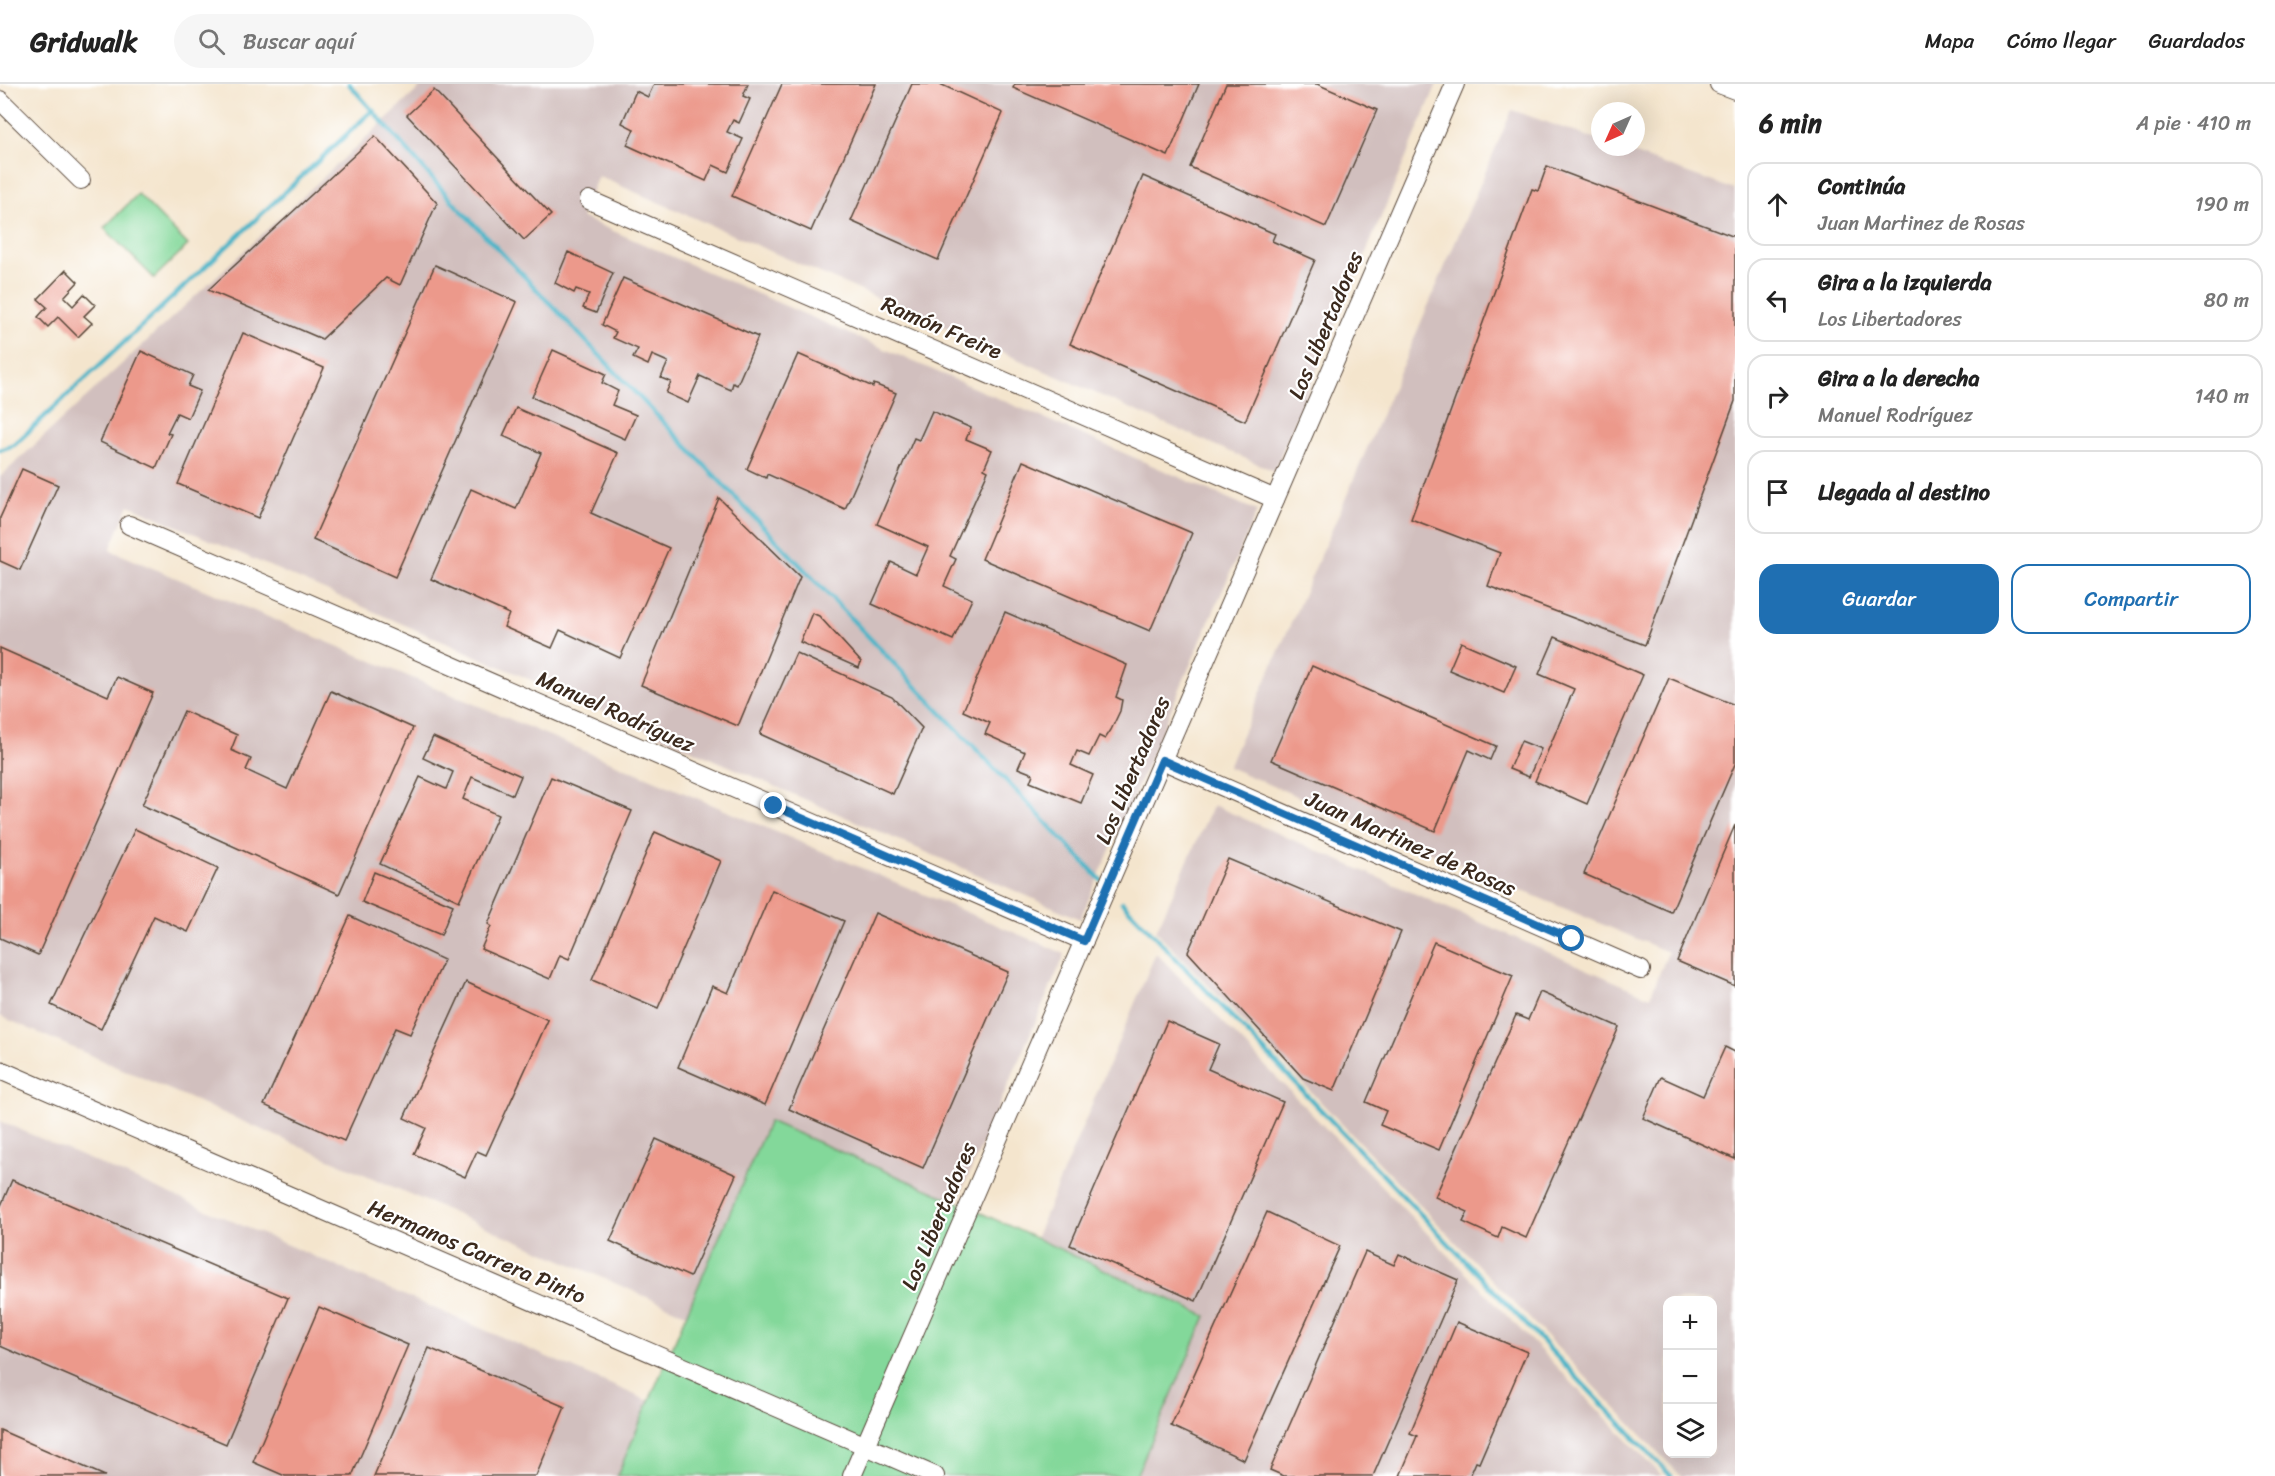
<!DOCTYPE html>
<html lang="es">
<meta charset="utf-8">
<style>
:root{--surface:#fff;--page:#f6f6f6;--text:#222;--muted:#767676;--line:#e0e0e0;--accent:#1f6fb2}
body{margin:0;font-family:Sriracha,sans-serif;background:var(--page);color:var(--text)}
.controls{position:absolute;right:18px;bottom:18px;display:grid;overflow:hidden;border-radius:12px;box-shadow:0 6px 24px #0002}
.controls button{width:54px;height:54px;display:grid;place-items:center;padding:0;border:0;border-bottom:2px solid var(--line);background:var(--surface);color:var(--text);font:30px sans-serif}
.compass{position:absolute;left:1591px;top:18px;width:54px;height:54px;border-radius:50%;background:var(--surface);box-shadow:0 6px 24px #0002;rotate:225deg}
.stop{position:absolute;width:18px;height:18px;margin:-14px;border:4px solid #1f6fb2;border-radius:50%;background:#fff}
.stop.end{background:#1f6fb2;border-color:#fff;box-shadow:0 2px 6px #0008}
.list{margin:0;padding:0;list-style:none}
h2{display:flex;justify-content:space-between;align-items:center;height:78px;margin:0;padding:0 24px;font-size:26px}
h2 small{font-size:20px;font-weight:400;color:var(--muted)}
.list li{display:grid;grid-template-columns:39px 1fr auto;gap:18px;align-items:center;box-sizing:border-box;height:84px;margin:0 12px 12px;padding:0 12px;border:2px solid var(--line);border-radius:18px}
.list b{display:block;font-size:22px;white-space:nowrap}
.list p{margin:0;font-size:20px;white-space:nowrap;color:var(--muted)}
.list em{font-size:20px;font-style:normal;color:var(--muted)}
.actions{display:flex;gap:12px;padding:18px 24px}
.actions a{flex:1;padding:14px 0;border:2px solid var(--accent);border-radius:18px;text-align:center;font-size:21px;color:var(--accent)}
.actions .main{background:var(--accent);color:#fff}
.icon{flex:none;width:33px;height:33px;fill:none;stroke:currentColor;stroke-width:2;stroke-linecap:round;stroke-linejoin:round}
.map{position:relative;flex:none;width:1735px;height:1392px;overflow:hidden}
header{display:flex;align-items:center;gap:36px;box-sizing:border-box;height:84px;padding:0 30px;background:var(--surface);border-bottom:2px solid var(--line)}
header strong{font-size:28px}
nav{display:flex;gap:33px;margin-inline-start:auto;font-size:21px}
.search{width:420px;height:54px;background:var(--page);display:flex;align-items:center;gap:15px;box-sizing:border-box;padding:0 21px;border-radius:33px;color:var(--muted);font-size:22px}
main{display:flex}
aside{flex:1;background:var(--surface)}
.map>svg:first-child{display:block}
</style>
<header>
<strong>Gridwalk</strong>
<div class="search"><svg class="icon" aria-label="search" viewBox="0 0 24 24"><circle cx="10" cy="10" r="6"/><path d="M15 15l6 6"/></svg>Buscar aquí</div>
<nav><a>Mapa</a><a>Cómo llegar</a><a>Guardados</a></nav>
</header>
<main>
<div class="map">
<svg width="1735" height="1392" viewBox="0 0 1735 1392">
<rect width="100%" height="100%" fill="#fff"/>
<filter id="ink" filterUnits="userSpaceOnUse"><feTurbulence type="fractalNoise" baseFrequency=".0167" numOctaves="2"/><feDisplacementMap in="SourceGraphic" scale="12" xChannelSelector="R" yChannelSelector="G"/><feConvolveMatrix kernelMatrix="1 2 1 2 8 2 1 2 1" color-interpolation-filters="sRGB"/></filter>
<filter id="wash" filterUnits="userSpaceOnUse"><feTurbulence type="fractalNoise" baseFrequency=".008" numOctaves="4" result="noise"/><feDisplacementMap in="SourceGraphic" scale="24" xChannelSelector="R" yChannelSelector="G"/><feGaussianBlur stdDeviation="1.35" result="paint"/><feColorMatrix in="noise" values="0 0 0 0 0 0 0 0 0 0 0 0 0 0 0 0 0 1.4 0 .05"/><feComposite in="paint" operator="in"/></filter>
<g filter="url(#wash)">
<rect width="100%" height="100%" fill="#f4e5cd"/>
<g fill="#d1bfbe" fill-rule="evenodd">
<polygon points="424,0 1437,0 1274,387 598,92 581,133 1257,427 1080,835 129,421 110,466 1065,870 957,1118 769,1037 686,1230 0,932 0,393"/>
<path d="M1512,26l88,31v6h16l119,43v1286h-54l-525,-545 57,-126 437,192 18,-45 -440,-185 116,-265zM1668,1216h44v154h-44z"/>
<polygon points="1156,869 1662,1392 1136,1392 1206,1232 1035,1155"/>
<polygon points="0,1037 649,1317 617,1392 0,1392"/>
</g>
<g fill="#83d89a" stroke="#5f815c" stroke-width="1.5">
<polygon points="138,110 188,161 154,194 104,144"/>
<polygon points="769,1037 957,1118 1206,1232 1136,1392 617,1392"/>
</g>
<g fill="none" stroke-linecap="round" stroke-linejoin="round">
<g stroke="#4ab4c7" stroke-width="4.5">
<polyline points="349,0 453,118 1101,796"/>
<polyline points="0,366 14,361 373,26"/>
<polyline points="1122,818 1671,1392"/>
</g>
</g>
<g id="blocks">
<g fill="#ec998b">
<polygon points="654,0 748,0 743,12 750,15 739,39 733,36 727,48 743,55 728,88 713,81 706,97 627,61 634,45 622,39 636,7 648,13"/>
<polygon points="782,0 876,0 811,147 732,112"/>
<polygon points="912,0 940,0 1003,29 938,176 851,137"/>
<polygon points="1015,0 1199,0 1168,72 1013,4"/>
<polygon points="1226,0 1317,0 1377,26 1326,143 1190,83"/>
<polygon points="434,6 551,131 524,156 407,31"/>
<polygon points="375,52 437,119 400,201 386,194 322,255 208,206"/>
<polygon points="1547,82 1735,153 1735,317 1645,561 1488,502 1500,469 1411,435 1532,105 1538,107"/>
<polygon points="1143,92 1275,150 1272,157 1315,176 1245,337 1070,260"/>
<polygon points="568,168 613,189 596,229 583,224 589,210 576,205 574,209 555,199"/>
<polygon points="435,181 517,218 395,493 313,456"/>
<polygon points="66,186 78,198 64,213 73,222 84,210 95,221 84,232 92,239 78,253 58,233 48,243 38,233 47,223 38,215"/>
<polygon points="623,194 758,253 737,301 733,299 731,306 700,292 688,319 666,309 671,298 661,294 668,278 652,271 648,281 633,274 638,265 613,254 616,248 602,241"/>
<polygon points="243,249 324,284 258,434 178,400"/>
<polygon points="553,266 606,290 602,299 618,307 612,321 636,331 625,355 532,313"/>
<polygon points="141,267 193,291 188,302 200,307 188,334 177,329 167,349 171,350 156,384 100,358"/>
<polygon points="798,270 873,303 874,300 896,309 845,425 767,390 766,394 747,385"/>
<polygon points="516,324 618,369 591,429 669,464 620,574 560,546 552,564 504,543 509,530 431,495 471,405 516,425 541,369 503,352"/>
<polygon points="932,327 971,344 966,355 992,366 984,385 988,387 950,472 956,475 944,502 972,515 953,556 872,520 891,478 916,490 928,463 877,440 914,354 919,356"/>
<polygon points="1023,377 1192,449 1150,547 982,475"/>
<polygon points="22,385 58,401 20,486 0,477 0,434"/>
<polygon points="719,414 800,493 738,642 641,601"/>
<polygon points="1005,528 1127,581 1116,613 1122,616 1120,627 1111,646 1105,655 1099,652 1089,672 1077,667 1071,681 1093,691 1081,719 1030,698 1033,690 1018,684 1025,668 985,650 990,639 963,627"/>
<polygon points="812,529 819,532 861,578 859,584 800,558"/>
<polygon points="1555,553 1643,591 1587,720 1535,697 1574,605 1539,590"/>
<polygon points="1461,558 1516,582 1504,609 1449,586"/>
<polygon points="0,564 108,612 117,593 153,609 38,871 0,854"/>
<polygon points="796,569 892,613 922,644 893,710 760,650"/>
<polygon points="1312,582 1496,662 1490,676 1469,666 1435,747 1271,676"/>
<polygon points="1669,594 1735,621 1735,680 1671,828 1584,790"/>
<polygon points="331,607 413,644 339,810 142,721 184,627 237,651 231,666 251,675 246,686 287,705"/>
<polygon points="433,653 521,692 513,711 472,693 463,715 498,731 459,817 380,780 420,693 446,705 453,688 423,674"/>
<polygon points="1521,657 1541,665 1529,693 1509,685"/>
<polygon points="551,693 632,727 569,875 560,871 550,895 481,865 491,842 488,840"/>
<polygon points="1735,741 1735,902 1677,877"/>
<polygon points="135,745 218,784 188,848 154,832 101,945 51,921"/>
<polygon points="655,748 721,777 658,924 592,896"/>
<polygon points="1228,775 1401,848 1334,1007 1303,994 1188,868"/>
<polygon points="374,788 453,821 441,851 362,818"/>
<polygon points="772,806 844,837 765,1021 678,983 712,902 728,909"/>
<polygon points="875,829 1008,888 923,1084 789,1025"/>
<polygon points="350,832 444,876 410,950 395,944 344,1057 264,1021"/>
<polygon points="1434,858 1513,892 1439,1066 1380,1041 1386,1027 1366,1018"/>
<polygon points="466,898 548,936 486,1071 477,1067 465,1093 414,1070 426,1044 404,1034"/>
<polygon points="1540,908 1619,943 1526,1154 1502,1143 1498,1154 1463,1138 1468,1128 1435,1113 1516,931 1528,936"/>
<polygon points="1167,937 1219,960 1208,985 1283,1018 1196,1217 1070,1161"/>
<polygon points="1725,963 1735,968 1735,1075 1643,1034 1661,993 1703,1012"/>
<polygon points="656,1055 736,1091 690,1193 610,1157"/>
<polygon points="12,1096 288,1214 226,1360 0,1262 0,1124"/>
<polygon points="1267,1128 1340,1162 1244,1376 1171,1342"/>
<polygon points="1365,1168 1394,1181 1399,1170 1458,1196 1373,1392 1284,1392 1270,1386"/>
<polygon points="319,1223 408,1261 352,1392 285,1392 253,1378"/>
<polygon points="1457,1238 1527,1268 1479,1379 1476,1378 1470,1392 1400,1392 1417,1352 1410,1349"/>
<polygon points="429,1264 565,1323 536,1392 374,1392"/>
<polygon points="0,1346 105,1392 0,1392"/>
</g>
</g>
</g>
<g filter="url(#ink)">
<use href="#blocks" fill-opacity="0" stroke="#574638" stroke-width="1.5"/>
<g fill="none" stroke-linecap="round" stroke-linejoin="round">
<g stroke="#574638" stroke-width="20">
<g id="minor">
<polyline points="1719,0 1735,6"/>
<polyline points="0,16 81,96"/>
<polyline points="589,116 1275,415"/>
<polyline points="129,441 1084,857"/>
<polyline points="1162,676 1641,886"/>
<polyline points="0,986 935,1392"/>
<polyline points="852,1392 1455,0"/>
</g>
</g>
<use href="#minor" stroke="#fff" stroke-width="18"/>
</g>
</g>
<g fill="none" stroke-linecap="round" stroke-linejoin="round" filter="url(#ink)">
<polyline stroke="#1f6fb2" stroke-width="8" points="774,722 1084,857 1162,676 1572,855"/>
</g>
<g text-anchor="middle" stroke-width="4.5" stroke-linejoin="round" paint-order="stroke">
<g font-size="22" fill="#3b2a1e" stroke="#fff">
<text transform="translate(1325 241) rotate(-67)" y="8">Los Libertadores</text>
<text transform="translate(942 243) rotate(23)" y="8">Ramón Freire</text>
<text transform="translate(616 627) rotate(24)" y="8">Manuel Rodríguez</text>
<text transform="translate(1132 686) rotate(-67)" y="8">Los Libertadores</text>
<text transform="translate(1411 759) rotate(24)" y="8">Juan Martinez de Rosas</text>
<text transform="translate(938 1132) rotate(-67)" y="8">Los Libertadores</text>
<text transform="translate(477 1167) rotate(23)" y="8">Hermanos Carrera Pinto</text>
</g>
</g>
</svg>
<div class="controls">
<button>+</button>
<button>−</button>
<button><svg class="icon" aria-label="layers" viewBox="0 0 24 24"><path d="M12 4l9 5-9 5-9-5zM3 14l9 5 9-5"/></svg></button>
</div>
<svg class="compass" viewBox="-18 -18 36 36"><path d="M0-13l5 13h-10z" fill="#e53935"/><path d="M0 13l5-13h-10z" fill="#767676"/></svg>
<div class="stop" style="left:1572px;top:855px"></div>
<div class="stop end" style="left:774px;top:722px"></div>
</div>
<aside>
<h2>6 min<small>A pie · 410 m</small></h2>
<ul class="list">
<li><svg class="icon" aria-label="ahead" viewBox="0 0 24 24"><path d="M12 20V5M6 11l6-6 6 6"/></svg><div><b>Continúa</b><p>Juan Martinez de Rosas</p></div><em>190 m</em></li>
<li><svg class="icon" aria-label="left" viewBox="0 0 24 24"><path d="M17 20v-9H6M10 6l-5 5 5 5"/></svg><div><b>Gira a la izquierda</b><p>Los Libertadores</p></div><em>80 m</em></li>
<li><svg class="icon" aria-label="right" viewBox="0 0 24 24"><path d="M7 20v-9h11M14 6l5 5-5 5"/></svg><div><b>Gira a la derecha</b><p>Manuel Rodríguez</p></div><em>140 m</em></li>
<li><svg class="icon" aria-label="arrive" viewBox="0 0 24 24"><path d="M6 21V4h12l-3 4 3 4H6"/></svg><div><b>Llegada al destino</b></div></li>
</ul>
<div class="actions"><a class="main">Guardar</a><a>Compartir</a></div>
</aside>
</main>
